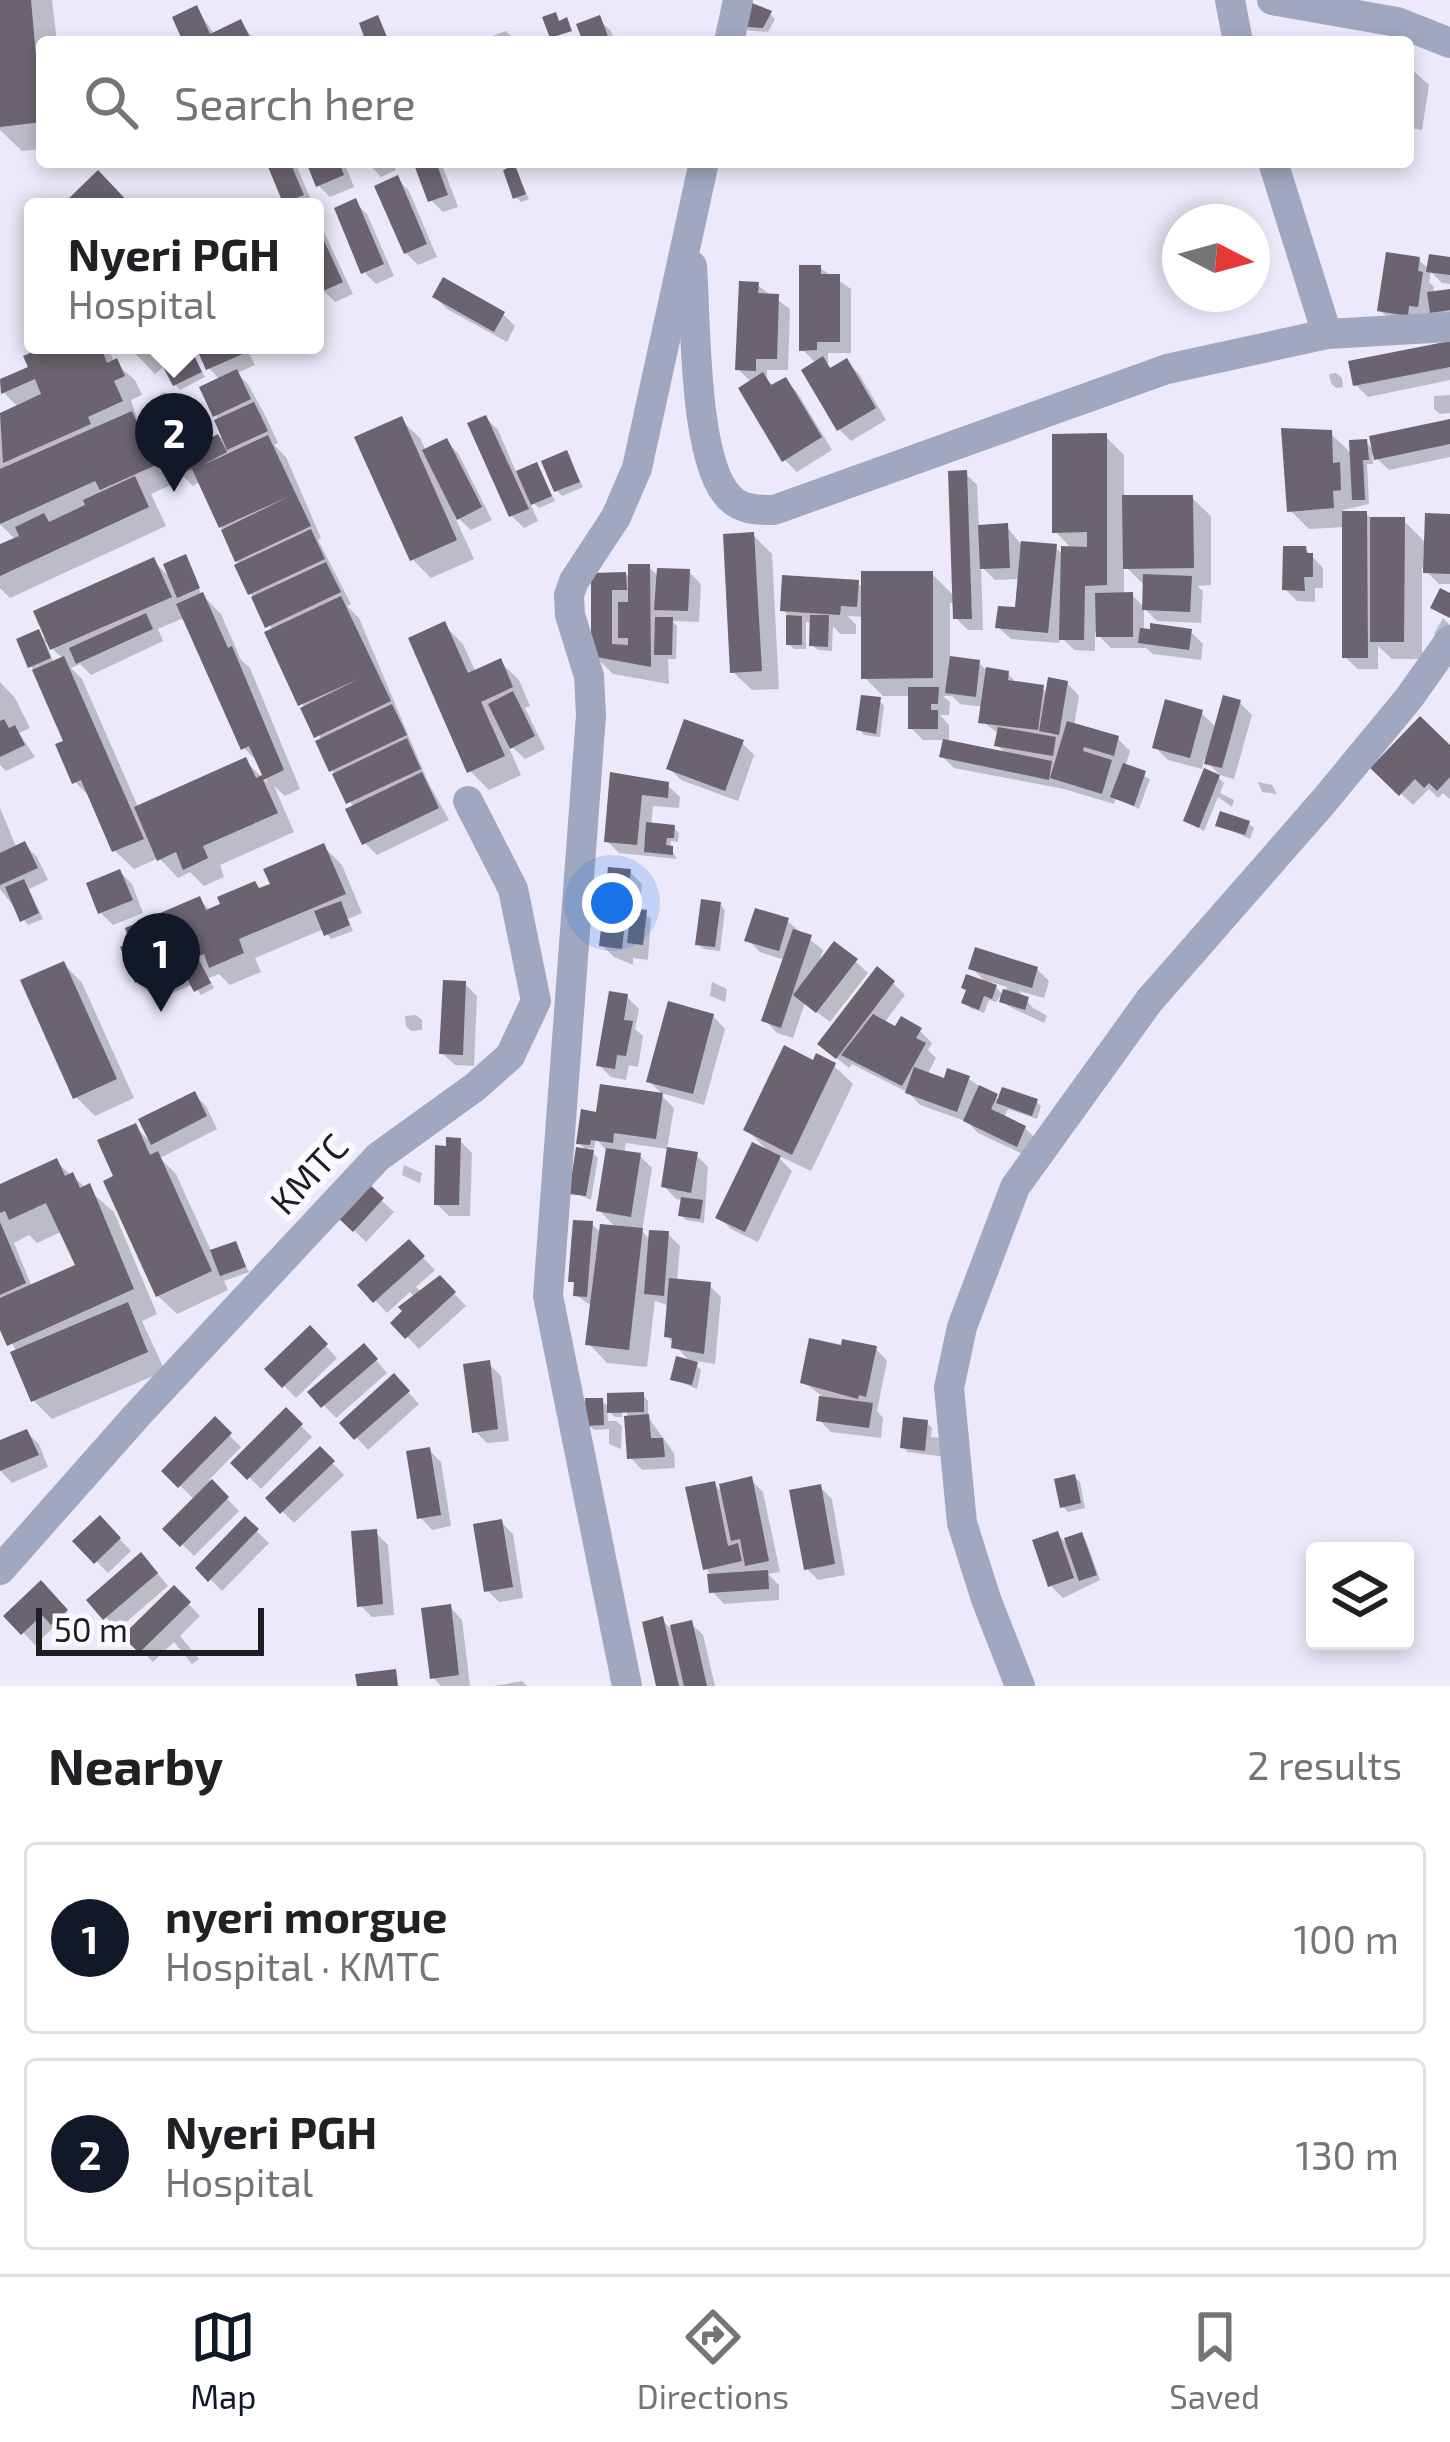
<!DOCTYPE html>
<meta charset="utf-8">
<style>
:root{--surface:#fff;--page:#f6f6f6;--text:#202124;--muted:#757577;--line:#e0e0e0;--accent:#111827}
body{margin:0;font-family:"Exo 2",sans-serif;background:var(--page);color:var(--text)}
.controls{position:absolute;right:36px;bottom:36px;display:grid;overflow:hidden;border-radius:12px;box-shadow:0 6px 18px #0003}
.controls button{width:108px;height:108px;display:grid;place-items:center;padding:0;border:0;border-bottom:3px solid var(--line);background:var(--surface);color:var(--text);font:60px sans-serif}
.compass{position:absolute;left:1162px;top:204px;width:108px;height:108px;border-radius:50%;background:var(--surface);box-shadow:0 6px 18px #0003;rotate:96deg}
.scale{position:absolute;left:36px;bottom:30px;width:228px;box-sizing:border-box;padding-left:12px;border:6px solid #1d1d22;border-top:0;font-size:33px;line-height:42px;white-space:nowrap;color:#1d1d22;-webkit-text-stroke:9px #f9f9ff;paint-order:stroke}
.you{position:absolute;left:612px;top:903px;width:42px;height:42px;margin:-30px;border:9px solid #fff;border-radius:50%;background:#1a73e8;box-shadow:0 0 0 18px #1a73e833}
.badge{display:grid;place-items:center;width:78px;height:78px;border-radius:50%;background:var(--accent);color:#fff;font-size:39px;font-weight:700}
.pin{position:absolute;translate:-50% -99px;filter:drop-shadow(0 3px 6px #0008)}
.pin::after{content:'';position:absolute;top:63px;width:42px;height:36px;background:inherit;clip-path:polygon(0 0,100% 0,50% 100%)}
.popup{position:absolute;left:24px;top:198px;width:300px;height:156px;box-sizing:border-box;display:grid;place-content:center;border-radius:12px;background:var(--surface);filter:drop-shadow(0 3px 9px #0005);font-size:39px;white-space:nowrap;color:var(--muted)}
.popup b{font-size:45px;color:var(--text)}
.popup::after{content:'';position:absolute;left:50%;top:100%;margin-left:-24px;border:24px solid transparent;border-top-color:var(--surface)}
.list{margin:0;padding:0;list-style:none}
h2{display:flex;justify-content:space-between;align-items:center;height:156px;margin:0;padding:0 48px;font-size:51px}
h2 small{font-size:39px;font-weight:400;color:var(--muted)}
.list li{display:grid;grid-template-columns:78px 1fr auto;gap:36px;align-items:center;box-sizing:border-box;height:192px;margin:0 24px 24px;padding:0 24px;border:3px solid var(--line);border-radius:12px}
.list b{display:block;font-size:45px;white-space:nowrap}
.list p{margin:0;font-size:39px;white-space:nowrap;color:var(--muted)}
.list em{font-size:39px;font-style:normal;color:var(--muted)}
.icon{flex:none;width:66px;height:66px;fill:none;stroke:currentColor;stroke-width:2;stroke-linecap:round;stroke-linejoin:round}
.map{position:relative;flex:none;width:1450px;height:1686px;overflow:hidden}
.search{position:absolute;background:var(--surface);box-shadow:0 6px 18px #0003;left:36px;right:36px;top:36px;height:132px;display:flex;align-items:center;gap:30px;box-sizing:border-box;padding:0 42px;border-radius:12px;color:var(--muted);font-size:45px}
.sheet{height:588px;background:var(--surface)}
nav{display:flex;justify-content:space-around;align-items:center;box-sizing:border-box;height:168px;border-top:3px solid var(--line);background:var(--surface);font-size:33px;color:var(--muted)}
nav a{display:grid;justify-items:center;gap:6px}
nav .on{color:var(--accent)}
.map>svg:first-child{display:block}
</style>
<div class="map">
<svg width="1450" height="1686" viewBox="0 0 1450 1686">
<rect width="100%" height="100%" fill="#eceafa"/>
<g fill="#0003" fill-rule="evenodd">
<polygon points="0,0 52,0 57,42 42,42 42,149 22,151 0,130"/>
<polygon points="197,9 215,35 241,23 256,42 186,42"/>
<polygon points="770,14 775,19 768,32 745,30 740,25"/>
<polygon points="599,19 611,31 615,42 587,42"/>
<polygon points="506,31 517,42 476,42"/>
<polygon points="1408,66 1429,85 1422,130 1408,128"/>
<polygon points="269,162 295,162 314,207 291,207 286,202"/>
<polygon points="309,162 344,162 354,187 330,197 318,185"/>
<polygon points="367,162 392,162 396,170 381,177"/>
<polygon points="417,162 441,162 458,207 443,212 431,200"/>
<polygon points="514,169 529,199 521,202 516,197"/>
<polygon points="397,179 409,191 437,257 418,265 406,253"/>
<polygon points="355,202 367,214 394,276 376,284 364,272"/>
<polygon points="315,223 324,232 353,294 335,302 323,290 315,273"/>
<polygon points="1419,260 1430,270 1450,261 1450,284 1442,283 1431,272 1429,282 1434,287 1433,295 1450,292 1450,323 1445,323 1431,310 1430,317 1392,322 1380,310"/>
<polygon points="820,268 851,289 851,353 828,353 828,365 833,370 847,362 859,374 886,420 851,441 839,429 817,364 802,349"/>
<polygon points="757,285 790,309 788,370 767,370 767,380 774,387 785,380 797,392 832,450 797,472 785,460 752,383 738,369"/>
<polygon points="435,297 503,314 515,326 507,342 447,309"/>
<polygon points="1450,344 1450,380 1368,397 1356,385"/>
<polygon points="56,345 106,345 115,363 135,380 142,395 131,400 138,421 150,433 173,484 151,494 166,526 10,598 0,588 0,548 16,540 0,524 0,416 19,408 4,393 0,382 32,368"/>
<polygon points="127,345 175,345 181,351 155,374"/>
<polygon points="207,345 245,345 255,365 237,373 248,384 266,417 278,443 274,445 286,457 321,538 318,540 351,604 347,606 359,618 428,782 449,820 377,855 365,843 354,808 332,770 322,741 289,679 273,631 250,593 201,481 193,486 181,474 161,409 179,428 193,405 212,441 224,435 216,415 220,380 209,368"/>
<polygon points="191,354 205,377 180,390 175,385"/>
<polygon points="1336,373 1342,378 1343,387 1336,388 1331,383 1329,374"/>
<polygon points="165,392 170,397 173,403 168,405 162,400 160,394"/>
<polygon points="1450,395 1450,413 1440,414 1434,409 1434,396"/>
<polygon points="486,418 498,430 517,474 536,465 555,501 539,508 528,498 538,521 524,528 512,516"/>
<polygon points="401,420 420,438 426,451 446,441 458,453 492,520 471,530 453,513 474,559 431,578 412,559"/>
<polygon points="1450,422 1450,457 1389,470 1372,454 1373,464 1367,464 1369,504 1343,510 1343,514 1366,514 1373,520 1403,520 1427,544 1450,517 1450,584 1439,584 1422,567 1422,659 1392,659 1378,646 1378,669 1358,669 1345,657 1345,527 1309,529 1290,510 1330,433 1353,455 1366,442 1375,451"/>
<path d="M1105,436l19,19v43h68l19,18v69l-14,1 6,5 -2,32 -44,-2 -13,-13v23l47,1 12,12 -2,16 -48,-6 -7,-6h-35l-16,-16v19l-21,-1 -14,-14 -1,7 -48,-4 -13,-12 19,-16 3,-32 -25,1 -14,-14 2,64h-15l-12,-12v-15h-6v56l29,4 8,8 21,3 10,10 24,4 6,5 19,-10 12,13 -5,30 44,13 12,12 -5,16 25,12 -11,30 -23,-11 -2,6 -50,-15 -110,-21 -12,-12 4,-16h-23l-12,-12v-32h-28l-19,-19v-60l-16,-1 8,9v9h-16l-7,-8 -1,25 -14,-1 -6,-5 1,-22 -7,-1v27h-12l-5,-5v-28l-6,-6 74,-27 7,6 68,-15 24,24 9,-125 12,12 2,43 28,-1 13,16 35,4 9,9 9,-6 -18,-19zM1124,565l21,21v22l-13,-13h-8zM943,696h9l8,8 24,3 -2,14 17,13 -2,11 10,10 -58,-12v-18l-9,-10h9l1,-13z"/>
<polygon points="567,454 583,487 562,496 557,491"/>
<polygon points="753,535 772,554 779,689 752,690 733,672"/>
<polygon points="1305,549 1323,568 1323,588 1315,588 1315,602 1297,601 1285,589"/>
<path d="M186,557l15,37 20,20 20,46 9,8 50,121 -15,7 -11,-10 20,46 -74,33 4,12 -20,9 -14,-14 -12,6 -19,-20 -25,11 -19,-18 -22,-51 -18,-18 -8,-39 -36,-77 7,-33 13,12 102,-84 20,19zM186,617l58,131 16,16 8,19 -23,-22 -106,48 -57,-130 -11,-11 9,-4 11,11 72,-34 -5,-12zM45,641l19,19 -10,4z"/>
<polygon points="649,567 659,577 689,572 701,584 699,622 672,621 677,626 676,659 668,659 669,684 613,674 594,655 594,576 631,575"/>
<polygon points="1443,618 1450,625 1439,639 1434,634"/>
<polygon points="444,625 463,644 476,673 500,662 519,680 530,706 525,708 545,749 525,759 506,741 521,775 489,790 470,771"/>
<polygon points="0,682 15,698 30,728 19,733 35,757 6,771 0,765"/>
<polygon points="879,700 884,706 880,737 864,735 859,729"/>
<polygon points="1240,703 1252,715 1234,779 1220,775 1204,759 1202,769 1168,760 1156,748 1201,713 1217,728"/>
<polygon points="742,743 754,755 738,801 681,780 669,768"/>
<polygon points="1450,749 1450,799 1443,793 1438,798 1429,789 1413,805 1374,768"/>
<polygon points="613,775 667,785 680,797 679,808 653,806 651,826 674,828 679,833 678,842 671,841 670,847 677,859 619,853 607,841"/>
<polygon points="1218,777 1224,783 1220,793 1234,800 1232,807 1218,797 1204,831 1186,820"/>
<polygon points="1258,782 1272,785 1277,794 1262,792"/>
<polygon points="0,808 17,849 25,845 37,857 48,880 29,889 43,919 28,925 0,889"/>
<polygon points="1248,823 1254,828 1250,839 1219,825"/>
<polygon points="324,847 342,865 362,913 348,919 353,931 331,939 324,929 255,958 261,972 230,985 219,974 209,978 214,988 201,995 193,984 156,1000 138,981 200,900 211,911 261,890"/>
<polygon points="120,872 132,884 143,913 113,925 101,913"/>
<polygon points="630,872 642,884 638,912 651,918 648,960 633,958 633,964 647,966 631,964 614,957 602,945"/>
<polygon points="720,905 725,910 720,951 704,949 698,944"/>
<polygon points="787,921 823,950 817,967 856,962 868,973 830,1022 805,1003 793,1038 777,1033 765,1020 785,960 760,952 748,940"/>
<polygon points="64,964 82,983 134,1098 95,1116 76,1097"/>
<path d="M972,968l65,1 12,12 -5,17 -25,-7 13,16 15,9 -3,7 -36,-17 -9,-9 -2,5 -8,-2 -5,13 -14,-5 -5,-6 23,-17zM991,982l16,5 -3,9z"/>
<polygon points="712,982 727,989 725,1002 710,996"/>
<polygon points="893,983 905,995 884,1023 896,1030 920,1031 932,1043 928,1050 936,1058 927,1075 945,1082 969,1079 1000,1101 1036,1101 1041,1106 1037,1119 1008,1109 1003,1119 1025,1128 1037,1140 1029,1157 978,1133 968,1122 920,1105 909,1093 852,1064 849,1068 833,1055"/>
<polygon points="465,984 477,996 474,1066 455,1065 442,1053"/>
<polygon points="627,997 639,1009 635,1029 643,1036 638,1067 629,1065 626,1080 611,1077 599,1065"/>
<polygon points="416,1015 422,1020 422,1030 411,1031 406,1026 405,1016"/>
<polygon points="713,1016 725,1029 704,1105 661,1093 649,1081"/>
<polygon points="814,1064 834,1066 853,1084 811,1171 775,1154 792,1171 758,1242 731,1229 719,1217 770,1153 746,1129"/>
<polygon points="194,1094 206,1106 217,1129 160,1158 176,1174 212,1253 235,1244 249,1272 224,1281 228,1290 177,1314 158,1296 117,1177 135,1126 152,1144"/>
<polygon points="662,1096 674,1108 667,1149 626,1143 624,1154 640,1156 652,1168 642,1231 651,1241 668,1234 680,1246 677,1282 709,1285 721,1297 715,1364 691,1360 701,1370 697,1389 673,1379 691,1363 667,1336 670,1306 655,1301 647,1367 607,1363 589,1344 593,1307 576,1295 577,1286 571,1281 592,1224 602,1234 617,1229 599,1210 608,1152 596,1139 594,1149 588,1148 598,1158 591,1200 572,1192 588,1152 579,1143 593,1114"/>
<polygon points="460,1141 472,1153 470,1216 449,1216 437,1204"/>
<polygon points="696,1155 708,1167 704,1223 686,1220 681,1215 683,1200 676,1199 664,1186"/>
<path d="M56,1162l58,50 43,102 -15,7 23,50 -113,48 -19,-19 -16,-48 -17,-29v-136zM63,1231l16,35 -47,21 -18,-44 15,-8 8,8z"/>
<polygon points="404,1165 422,1173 420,1183 402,1175"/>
<polygon points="367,1187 394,1212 366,1242 340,1216"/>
<polygon points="409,1243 435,1270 416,1287 424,1295 440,1279 466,1306 419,1349 394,1323 414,1297 410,1292 387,1313 361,1285"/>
<polygon points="310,1329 337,1358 296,1398 268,1369"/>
<polygon points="875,1348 887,1361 877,1411 883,1418 881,1438 831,1432 819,1420 822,1396 803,1382 843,1349"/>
<polygon points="375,1359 387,1373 336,1418 311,1392"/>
<polygon points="489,1364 501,1376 509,1441 487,1443 475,1431"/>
<polygon points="394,1377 419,1404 368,1450 343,1423"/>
<polygon points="643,1395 648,1401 648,1417 674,1453 675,1468 642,1470 630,1457 627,1411 622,1411 622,1417 615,1417 607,1409 608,1421 616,1421 622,1426 621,1449 609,1444 609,1429 594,1430 589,1425 602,1401 610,1408"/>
<polygon points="286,1411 312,1437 261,1489 235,1463"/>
<polygon points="215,1421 241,1447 209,1480 239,1511 194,1556 167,1529 195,1500 165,1471"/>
<polygon points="927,1423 932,1428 931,1437 941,1438 945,1457 908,1452 903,1447"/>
<polygon points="26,1432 39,1444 48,1467 12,1483 0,1470 0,1444"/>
<polygon points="320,1450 344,1475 294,1523 269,1498"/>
<polygon points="429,1450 441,1462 451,1526 432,1530 420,1517"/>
<polygon points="1075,1477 1080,1482 1085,1508 1068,1512 1063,1507"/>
<polygon points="751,1480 763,1492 780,1572 768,1574 779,1585 779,1600 724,1604 712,1591 710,1573 705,1568 714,1484 725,1495"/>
<polygon points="820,1487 832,1499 845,1575 818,1580 806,1568"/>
<polygon points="100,1519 131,1551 108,1573 77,1541"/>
<polygon points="245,1520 269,1543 222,1591 199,1568"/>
<polygon points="501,1522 513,1534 523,1598 499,1602 487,1590"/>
<polygon points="376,1533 388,1545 394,1615 372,1617 360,1605"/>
<polygon points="1058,1535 1064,1541 1081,1535 1086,1541 1100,1580 1063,1598 1051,1586"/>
<polygon points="153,1568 168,1586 117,1630 91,1600"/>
<polygon points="41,1585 77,1623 65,1634 56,1625 35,1645 8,1616"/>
<polygon points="174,1589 200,1616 180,1636 199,1659 192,1664 174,1642 153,1662 127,1636"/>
<polygon points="450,1607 462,1620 470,1686 441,1686 433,1677"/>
<polygon points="662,1620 670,1628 691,1623 703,1635 715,1686 660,1686"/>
<polygon points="522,1681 527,1686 494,1686"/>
</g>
<g fill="#6b636f">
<polygon points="0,0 31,0 42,122 0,127"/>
<polygon points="747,1 772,11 763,28 736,26"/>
<polygon points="197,5 210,34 241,19 252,42 183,42 172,17"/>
<polygon points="556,12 559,21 567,17 572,31 550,38 542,17"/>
<polygon points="378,15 389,42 366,42 359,23"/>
<polygon points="600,15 610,42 583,42 576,24"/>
<polygon points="266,162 290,162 304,195 283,203"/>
<polygon points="306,162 339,162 344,175 316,187"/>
<polygon points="413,162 436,162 448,195 428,202"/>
<polygon points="515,165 526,194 513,199 503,170"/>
<polygon points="98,170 133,207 60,207"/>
<polygon points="398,175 427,244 404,254 374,186"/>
<polygon points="356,198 384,264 361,274 334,208"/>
<polygon points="315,221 343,282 321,292 315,280"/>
<polygon points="1386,252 1420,257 1418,271 1423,272 1418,307 1409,306 1408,316 1377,311"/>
<polygon points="1429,254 1450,257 1450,275 1426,272"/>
<polygon points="799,265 821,265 821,274 840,274 840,342 817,342 817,350 799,351"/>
<polygon points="443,277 505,312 494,332 432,297"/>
<polygon points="739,281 759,282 758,293 779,294 777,359 756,359 756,371 735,370"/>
<polygon points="1450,289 1450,310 1430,313 1427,292"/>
<polygon points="1450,341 1450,367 1353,386 1348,361"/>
<polygon points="49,345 100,345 107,363 117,358 125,376 114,381 123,401 88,417 91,424 3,463 0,413 41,394 35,379 1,394 0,379 28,367 23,356"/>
<polygon points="200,345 241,345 245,353 206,370 196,347"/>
<polygon points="192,351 202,372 173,386 162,365"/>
<polygon points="823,356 830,368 847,358 876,408 837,431 801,370"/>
<polygon points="237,369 251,399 213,417 199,387"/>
<polygon points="763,372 771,385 786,377 822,437 782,462 738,388"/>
<polygon points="193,402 208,435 186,446 170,412"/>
<polygon points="254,402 268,431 227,450 214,420"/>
<polygon points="161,406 184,452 218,434 227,452 201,466 268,435 311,526 235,562 221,530 290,496 219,528 192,469 178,475 148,412"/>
<polygon points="132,411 156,465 100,490 95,481 0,524 0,469"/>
<polygon points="486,415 529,509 509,517 467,423"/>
<polygon points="402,416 457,540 410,561 354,437"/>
<polygon points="1450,419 1450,444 1374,460 1369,436"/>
<polygon points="1281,428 1332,430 1333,463 1340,462 1341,490 1333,491 1334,508 1287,512"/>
<polygon points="1107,433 1107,585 1085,586 1084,640 1059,640 1061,546 1087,547 1087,532 1052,533 1052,434"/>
<polygon points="447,438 482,507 457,520 422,450"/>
<polygon points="1367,439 1369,460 1363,460 1365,500 1352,500 1349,440"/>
<polygon points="567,450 580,482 554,492 541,461"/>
<polygon points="537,462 552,496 531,505 516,471"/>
<polygon points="967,470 972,619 953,619 948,471"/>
<polygon points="135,476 149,507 0,576 0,544 19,536 15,527 44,513 49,522 85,505 83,500"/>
<polygon points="1122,495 1193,495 1194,568 1123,569"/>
<polygon points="1342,511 1367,511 1368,658 1342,658"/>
<polygon points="1425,513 1450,514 1450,574 1423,573"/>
<polygon points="1370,517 1405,517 1404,642 1370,642"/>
<polygon points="1008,523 1010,568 980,569 978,525"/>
<polygon points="311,529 325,559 248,595 234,565"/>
<polygon points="754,532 762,671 730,673 723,534"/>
<polygon points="1021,541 1057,544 1048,633 995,628 998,606 1015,607"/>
<polygon points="1283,546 1306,546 1307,553 1313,553 1313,577 1304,577 1305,591 1282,590"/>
<polygon points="186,554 200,588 177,598 163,564"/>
<polygon points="154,557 172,597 50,650 33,611"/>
<polygon points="326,562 341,592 265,628 251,597"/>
<polygon points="628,564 650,564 651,667 591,656 591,573 626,572 627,590 612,590 612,644 628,645 628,638 618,638 618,602 628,602"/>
<polygon points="657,568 690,569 688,611 654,610"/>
<polygon points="861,571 933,571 933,678 861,679"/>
<polygon points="1143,574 1192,576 1190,612 1142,610"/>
<polygon points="782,575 859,580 857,607 841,606 840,615 780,611"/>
<polygon points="1440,588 1450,593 1450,618 1430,608"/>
<polygon points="203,592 228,648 232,646 284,770 263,780 278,813 203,846 208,858 183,870 176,852 157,861 134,807 246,757 256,778 262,775 249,746 241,750 176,604"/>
<polygon points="1133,592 1133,637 1096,637 1095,593"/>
<polygon points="341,596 391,701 314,738 300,708 361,678 298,706 264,632"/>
<polygon points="146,613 153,629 76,664 69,648"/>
<polygon points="786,615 802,616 802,645 786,645"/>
<polygon points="810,615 829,615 828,647 809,646"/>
<polygon points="655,617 673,617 672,655 654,655"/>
<polygon points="445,621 468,673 501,658 513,687 481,702 505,756 467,773 408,638"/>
<polygon points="1150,623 1192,629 1189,650 1138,643 1140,628 1150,629"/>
<polygon points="39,629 51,658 28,668 16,639"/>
<polygon points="64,656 144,839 112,852 81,780 72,784 55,744 63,741 32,670"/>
<polygon points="950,656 980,660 976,697 945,693"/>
<polygon points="986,667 1009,671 1008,680 1044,685 1038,730 978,723"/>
<polygon points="1048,677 1068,681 1059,735 1039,731"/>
<polygon points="908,687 939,687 938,704 931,704 931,710 938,710 938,729 908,729"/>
<polygon points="513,691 535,736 510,749 488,704"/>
<polygon points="861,695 881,697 876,734 856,730"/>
<polygon points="1223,695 1241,700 1222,768 1204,764"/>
<polygon points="1165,699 1203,710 1190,758 1152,748"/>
<polygon points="392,704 407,735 329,772 315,741"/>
<polygon points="1420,716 1450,745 1450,777 1437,791 1429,783 1424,788 1415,779 1399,796 1370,768"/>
<polygon points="4,719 9,728 15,725 25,745 0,757 0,721"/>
<polygon points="684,719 744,740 725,791 666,769"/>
<polygon points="1067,721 1119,736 1114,756 1084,747 1083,751 1112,760 1102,794 1050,778"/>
<polygon points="998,727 1056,737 1053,756 994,746"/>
<polygon points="407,738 421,769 346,804 332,774"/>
<polygon points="943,739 1052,761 1049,780 939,757"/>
<polygon points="1123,763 1146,771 1134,806 1110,797"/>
<polygon points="1204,768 1220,775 1199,828 1183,821"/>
<polygon points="422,772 439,808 362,845 345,809"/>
<polygon points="610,772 669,782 668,798 642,795 637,845 604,842"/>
<polygon points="1220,811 1250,821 1245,835 1215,826"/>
<polygon points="646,822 675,825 674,838 667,838 666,845 673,846 673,855 644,852"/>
<polygon points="25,841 38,868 0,885 0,853"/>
<polygon points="324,843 346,894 239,939 244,953 209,968 204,954 135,983 120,947 130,942 125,928 200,896 206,910 220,904 217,897 255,881 259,888 270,884 263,869"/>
<polygon points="608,867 631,869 622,949 599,946"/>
<polygon points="120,869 133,900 98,914 86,883"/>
<polygon points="24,879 39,913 20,922 5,887"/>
<polygon points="701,899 721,902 715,947 695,945"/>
<polygon points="341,901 350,925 324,936 314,911"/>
<polygon points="631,908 647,910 643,945 627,943"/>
<polygon points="755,908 789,918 779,951 744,941"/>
<polygon points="793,929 812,935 781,1028 761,1021"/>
<polygon points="834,941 858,959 816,1013 793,995"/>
<polygon points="975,947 1038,967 1032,988 968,969"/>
<polygon points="199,960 211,983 194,992 182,969"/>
<polygon points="64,961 117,1079 73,1099 20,980"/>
<polygon points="877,966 895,981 836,1059 817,1044"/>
<polygon points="966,974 997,985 992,999 984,996 979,1010 961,1003 966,990 961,988"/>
<polygon points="443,980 466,981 463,1055 439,1054"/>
<polygon points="1003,989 1029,997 1025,1010 999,1002"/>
<polygon points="609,991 628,994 624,1020 633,1021 626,1056 617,1055 615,1069 596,1066"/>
<polygon points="668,1001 714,1014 693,1094 646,1082"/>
<polygon points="873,1014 895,1026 901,1016 922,1028 916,1038 926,1043 902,1086 841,1055"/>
<polygon points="784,1045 813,1060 816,1053 836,1063 792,1155 743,1130"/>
<polygon points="914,1067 944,1078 947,1068 970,1076 957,1112 905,1093"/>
<polygon points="600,1084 663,1093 656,1139 614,1133 613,1143 591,1140 590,1145 576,1144 581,1109 596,1112"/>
<polygon points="979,1085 998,1094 991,1109 1026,1126 1017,1147 963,1121"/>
<polygon points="1002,1087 1038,1099 1032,1116 996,1103"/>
<polygon points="195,1091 207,1116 151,1145 138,1119"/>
<polygon points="136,1123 150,1155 158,1151 212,1271 156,1297 103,1181 113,1176 97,1140"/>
<polygon points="446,1137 461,1138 459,1205 434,1205 435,1145 446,1146"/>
<polygon points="752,1142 781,1156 745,1232 715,1218"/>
<polygon points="576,1147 594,1150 586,1196 569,1194"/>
<polygon points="667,1147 698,1152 691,1193 661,1187"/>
<polygon points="606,1148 641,1153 631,1217 596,1211"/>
<polygon points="57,1158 65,1176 73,1172 80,1188 90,1183 134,1289 7,1346 0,1330 0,1298 75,1265 46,1203 9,1220 5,1211 0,1213 0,1184"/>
<polygon points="367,1182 384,1198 353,1232 336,1216"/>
<polygon points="681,1197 703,1200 700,1219 678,1216"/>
<polygon points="573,1220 593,1221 587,1297 573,1296 574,1282 568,1282"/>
<polygon points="0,1222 26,1283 0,1295"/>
<polygon points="600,1224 643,1228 629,1350 585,1345"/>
<polygon points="649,1230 669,1231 664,1296 644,1294"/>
<polygon points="409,1239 425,1256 373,1303 357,1285"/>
<polygon points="236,1241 246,1267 220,1276 210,1250"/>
<polygon points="440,1275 456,1292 405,1339 390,1323 402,1311 398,1307"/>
<polygon points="669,1278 711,1282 704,1354 671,1348 672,1338 664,1337"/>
<polygon points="128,1302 148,1352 31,1402 10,1352"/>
<polygon points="310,1325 328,1344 282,1388 264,1369"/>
<polygon points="809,1338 841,1345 842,1339 877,1346 866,1397 859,1395 858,1399 800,1383"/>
<polygon points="364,1343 378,1359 321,1408 307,1392"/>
<polygon points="676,1356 698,1362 692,1385 670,1380"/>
<polygon points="490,1360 498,1429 472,1433 463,1364"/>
<polygon points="394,1373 410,1391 354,1440 339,1423"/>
<polygon points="644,1392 644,1412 607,1413 607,1393"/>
<polygon points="819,1396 873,1403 869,1428 816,1421"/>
<polygon points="585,1398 603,1398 604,1425 586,1426"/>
<polygon points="286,1407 303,1424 247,1480 230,1463"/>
<polygon points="649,1414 651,1438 663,1438 665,1457 627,1459 624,1416"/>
<polygon points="215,1416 232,1433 178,1488 161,1471"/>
<polygon points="903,1417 928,1420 925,1451 900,1448"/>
<polygon points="27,1429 39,1455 0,1471 0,1440"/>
<polygon points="320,1446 335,1461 280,1514 265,1498"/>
<polygon points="430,1447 441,1515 417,1519 406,1451"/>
<polygon points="1075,1474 1081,1503 1060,1508 1054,1479"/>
<polygon points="752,1476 769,1561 745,1566 740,1539 731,1541 719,1484"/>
<polygon points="212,1479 229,1497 180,1547 162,1529"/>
<polygon points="715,1481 728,1546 738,1543 742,1561 703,1570 685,1487"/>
<polygon points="821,1484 835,1564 804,1570 789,1490"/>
<polygon points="100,1515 121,1538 94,1564 72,1541"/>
<polygon points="245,1516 259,1529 208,1582 195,1568"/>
<polygon points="502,1519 513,1587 484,1592 473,1524"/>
<polygon points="377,1529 383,1604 357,1607 351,1531"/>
<polygon points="1058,1531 1074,1578 1048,1587 1032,1540"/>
<polygon points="1082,1532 1097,1575 1079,1581 1064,1538"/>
<polygon points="141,1552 158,1573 103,1620 86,1600"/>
<polygon points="768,1570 769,1589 709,1593 707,1574"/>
<polygon points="41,1580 68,1610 51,1625 42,1615 21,1635 3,1616"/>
<polygon points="174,1585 191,1602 139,1653 122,1636"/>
<polygon points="451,1604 459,1675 430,1679 421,1608"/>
<polygon points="663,1616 679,1686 656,1686 642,1622"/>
<polygon points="692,1620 707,1686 684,1686 670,1625"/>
<polygon points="396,1669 398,1686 357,1686 355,1674"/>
</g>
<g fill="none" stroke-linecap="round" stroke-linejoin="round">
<g stroke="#9fa8c0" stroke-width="30">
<polyline points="1230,0 1238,42"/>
<polyline points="1272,0 1397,22 1450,43"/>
<polyline points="729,42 738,0"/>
<polyline points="1273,162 1327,334"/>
<path d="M692,266c4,53 1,197 38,232 12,12 27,12 44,12l393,-141 160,-35 123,-7"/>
<polyline points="0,1570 139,1413 378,1157 475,1087 510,1056 536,1001 513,889 468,801"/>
<polyline points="627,1686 548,1296 591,715 589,676 570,615 569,595 574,581 616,517 637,468 704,162"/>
<polyline points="1020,1686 986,1599 962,1523 949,1388 962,1327 1015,1187 1149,1001 1324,801 1409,698 1450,640"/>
</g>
</g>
<g text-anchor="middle" stroke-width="12" stroke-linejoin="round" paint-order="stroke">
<g font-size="36" fill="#1d1d22" stroke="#f9f9ff">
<text transform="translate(309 1174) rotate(-47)" y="13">KMTC</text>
</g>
</g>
</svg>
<div class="controls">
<button><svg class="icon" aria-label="layers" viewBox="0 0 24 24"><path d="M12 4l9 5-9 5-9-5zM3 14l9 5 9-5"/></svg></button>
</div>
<svg class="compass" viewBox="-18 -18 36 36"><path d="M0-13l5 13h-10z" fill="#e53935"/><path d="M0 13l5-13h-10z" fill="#757577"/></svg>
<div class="scale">50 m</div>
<div class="you"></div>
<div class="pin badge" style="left:161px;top:1012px">1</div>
<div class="pin badge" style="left:174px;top:492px">2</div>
<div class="popup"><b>Nyeri PGH</b>Hospital</div>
<div class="search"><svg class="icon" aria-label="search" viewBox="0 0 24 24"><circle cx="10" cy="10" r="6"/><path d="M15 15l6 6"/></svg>Search here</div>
</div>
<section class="sheet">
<h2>Nearby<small>2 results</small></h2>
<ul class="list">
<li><span class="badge">1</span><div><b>nyeri morgue</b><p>Hospital · KMTC</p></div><em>100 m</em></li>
<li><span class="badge">2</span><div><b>Nyeri PGH</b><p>Hospital</p></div><em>130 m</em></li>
</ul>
</section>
<nav>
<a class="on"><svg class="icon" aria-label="map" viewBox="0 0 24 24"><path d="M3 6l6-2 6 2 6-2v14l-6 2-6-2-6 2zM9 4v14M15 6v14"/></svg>Map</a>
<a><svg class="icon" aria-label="directions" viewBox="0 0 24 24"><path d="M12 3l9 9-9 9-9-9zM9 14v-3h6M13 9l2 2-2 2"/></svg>Directions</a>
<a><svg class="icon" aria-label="saved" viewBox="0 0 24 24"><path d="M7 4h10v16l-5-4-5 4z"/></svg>Saved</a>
</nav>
